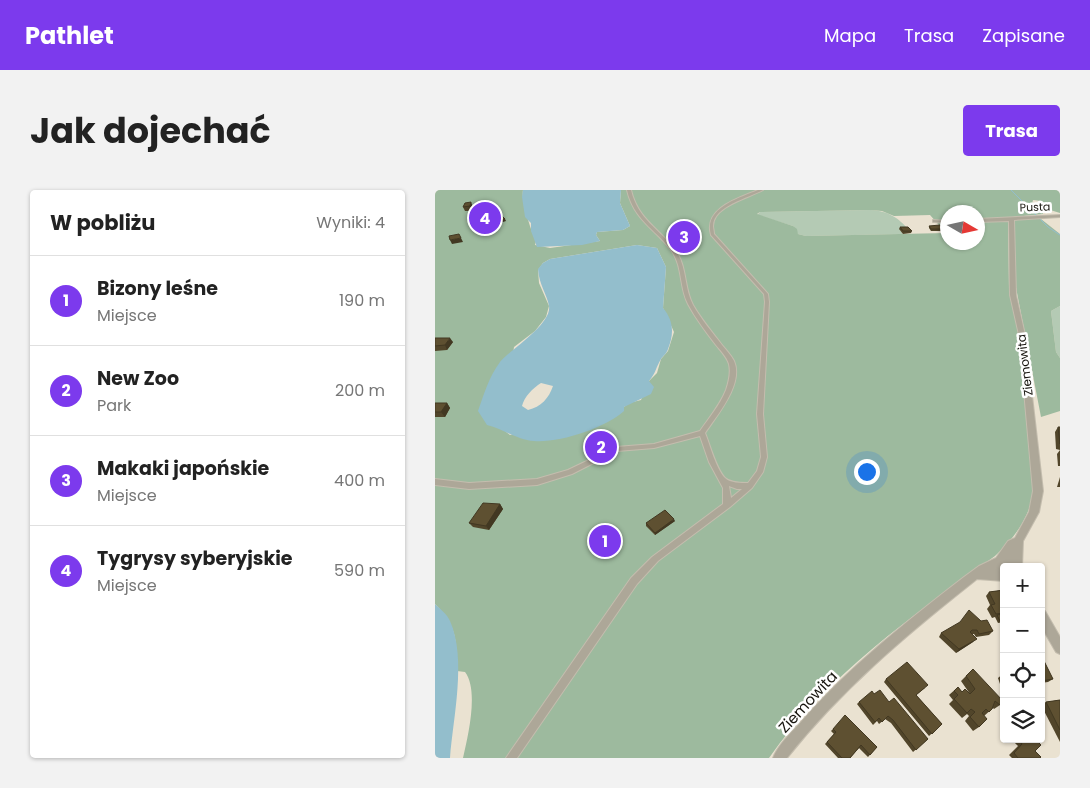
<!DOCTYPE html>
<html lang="pl">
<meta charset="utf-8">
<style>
:root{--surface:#fff;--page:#f2f2f2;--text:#222;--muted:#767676;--line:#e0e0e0;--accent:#7c3aed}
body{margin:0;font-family:Poppins,sans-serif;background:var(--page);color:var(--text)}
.controls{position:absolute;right:15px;bottom:15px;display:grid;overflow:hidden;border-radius:5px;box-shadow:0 1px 4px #0004}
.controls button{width:45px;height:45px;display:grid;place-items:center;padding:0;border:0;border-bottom:1px solid var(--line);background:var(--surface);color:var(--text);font:25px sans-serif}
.compass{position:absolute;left:505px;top:15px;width:45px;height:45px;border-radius:50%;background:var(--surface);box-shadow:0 1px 4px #0004;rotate:99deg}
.you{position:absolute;left:431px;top:281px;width:18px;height:18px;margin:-12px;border:4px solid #fff;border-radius:50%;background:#1a73e8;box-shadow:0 0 0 8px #1a73e833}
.badge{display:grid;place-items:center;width:32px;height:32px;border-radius:50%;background:var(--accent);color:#fff;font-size:16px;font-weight:700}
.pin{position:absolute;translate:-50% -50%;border:2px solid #fff;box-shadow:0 1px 5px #0006}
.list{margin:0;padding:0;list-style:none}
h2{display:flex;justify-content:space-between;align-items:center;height:65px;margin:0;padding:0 20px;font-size:21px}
h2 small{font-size:16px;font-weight:400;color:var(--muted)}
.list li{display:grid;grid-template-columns:32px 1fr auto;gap:15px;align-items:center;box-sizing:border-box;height:90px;padding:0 20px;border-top:1px solid var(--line)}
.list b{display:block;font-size:19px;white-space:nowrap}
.list p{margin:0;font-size:16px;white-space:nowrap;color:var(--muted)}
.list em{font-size:16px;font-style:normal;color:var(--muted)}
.icon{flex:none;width:28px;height:28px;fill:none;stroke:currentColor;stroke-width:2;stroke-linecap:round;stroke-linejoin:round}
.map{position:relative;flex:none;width:625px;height:568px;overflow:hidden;border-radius:5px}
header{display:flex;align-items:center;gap:30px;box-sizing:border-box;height:70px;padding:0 25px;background:var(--accent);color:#fff}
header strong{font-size:24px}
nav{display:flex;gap:28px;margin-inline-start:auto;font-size:18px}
.intro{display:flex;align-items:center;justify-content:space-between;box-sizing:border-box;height:120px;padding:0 30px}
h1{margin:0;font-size:35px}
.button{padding:12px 22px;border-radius:5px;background:var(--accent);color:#fff;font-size:18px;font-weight:700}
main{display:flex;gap:30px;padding:0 30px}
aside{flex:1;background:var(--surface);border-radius:5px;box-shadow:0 1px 4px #0004}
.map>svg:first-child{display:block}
</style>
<header>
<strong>Pathlet</strong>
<nav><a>Mapa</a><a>Trasa</a><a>Zapisane</a></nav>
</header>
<div class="intro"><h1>Jak dojechać</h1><a class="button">Trasa</a></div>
<main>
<aside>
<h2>W pobliżu<small>Wyniki: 4</small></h2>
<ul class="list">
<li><span class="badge">1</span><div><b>Bizony leśne</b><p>Miejsce</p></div><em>190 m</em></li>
<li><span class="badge">2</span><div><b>New Zoo</b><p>Park</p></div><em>200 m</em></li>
<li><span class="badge">3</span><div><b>Makaki japońskie</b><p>Miejsce</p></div><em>400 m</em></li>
<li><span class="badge">4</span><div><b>Tygrysy syberyjskie</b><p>Miejsce</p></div><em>590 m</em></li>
</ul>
</aside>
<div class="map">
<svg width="625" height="568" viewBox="0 0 625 568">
<rect width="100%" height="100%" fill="#eae2d1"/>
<g fill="#b4cab4">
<path d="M435,20c20,1 29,9 38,19l-8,1 3,4 -97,2 -8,-2 -5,-8 -36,-11 3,-3z"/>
<polygon points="625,116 625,168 621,162 616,121"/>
</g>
<g fill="#9dba9e" fill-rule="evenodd">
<path d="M0,0h88c-2,11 8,41 13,51l-1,4 15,3 50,-7 -4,-6 1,-3 26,-2 7,-4 -10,-23 1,-13h439v23l-13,-4 -6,-8 -8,-1 -1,4 9,5 2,5 -30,3 -5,6 1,65 10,47 15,154c-4,28 -18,47 -39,67 -81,59 -168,119 -226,202h-306c5,-22 16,-68 2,-86l-8,-1c-1,-32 1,-43 -22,-67zM435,20l12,1 12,5 36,-1 16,18 -140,3 -8,-2 -1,-5 -4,-3 -36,-12 3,-2zM512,22h30v30h-30zM202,55l20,3 9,19 -3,41 11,24 -6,19 -7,8 -4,14 -8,8 -8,19 -12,3 -5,4 -114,28 -9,-7 13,-81 21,-16 11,-14 3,-11 -10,-23 -1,-13 5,-7 7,-4z"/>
<polygon points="586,29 606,29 625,44 625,116 616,121 621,162 625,168 625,221 606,227 578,82 579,30"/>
</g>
<g fill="#93becc" fill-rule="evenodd">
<polygon points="88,0 186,0 185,13 195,36 188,40 162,42 161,45 165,51 147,55 102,57 96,41 96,33 90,27 87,7"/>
<path d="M202,55l20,3 9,19 -3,41c11,13 11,26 5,41 -1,4 -5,7 -7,10 -5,8 -5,14 -12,22l5,6 -3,7 -27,13v4c-19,17 -64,32 -90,30 -17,-1 -30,-12 -47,-16l-9,-14c6,-17 11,-34 22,-49 11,-13 52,-38 49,-56 -2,-12 -10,-21 -11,-37l5,-6 7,-4zM106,193l12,3c-4,12 -12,21 -25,24l-6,-4c2,-9 11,-18 19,-23z"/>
<path d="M0,414c5,5 12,10 15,17 17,38 3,97 0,137h-15z"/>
</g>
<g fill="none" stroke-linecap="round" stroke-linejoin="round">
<polyline stroke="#93becc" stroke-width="1" points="576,0 613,37 625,45"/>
<g stroke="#c4bdae" stroke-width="2">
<path id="pedestrian" d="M192,0h4c7,30 28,38 45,61 11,16 8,37 17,54 8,14 19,27 29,40 4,5 9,10 12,16 10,23 -17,54 -29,72 5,12 11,36 20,45 5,5 16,5 23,5l9,-12 4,-14 -4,-43 8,-112 -1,-8 -53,-59c-8,-27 28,-37 47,-45h5c-14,8 -50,16 -50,36 0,2 1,5 1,8l54,60 1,8 -6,112 4,43 -4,15 -11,16 -22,19 -72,54 -21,23 -120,174h-11l125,-180 21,-21 71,-53v-16l-14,-26 -9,-26 -46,12 -37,3 -45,23 -35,11 -68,4 -34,-4v-6l34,4 68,-4 31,-9 48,-23 38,-3 46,-13c9,-13 20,-26 26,-41 3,-9 5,-18 3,-26 -2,-7 -9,-14 -13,-19 -10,-13 -20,-26 -28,-41 -9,-17 -5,-38 -17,-54 -17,-22 -37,-30 -44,-60zM294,296l8,3h5l-11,9z"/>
</g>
<g stroke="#c4bdae" stroke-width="2">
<g id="minor">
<path d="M625,25v2l-46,3 2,75 9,40 18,156 -4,21 -16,29 -1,26h-12l-6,-4v18l-27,-2 -5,4c-67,53 -132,108 -185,175h-14c5,-13 18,-25 28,-36 48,-55 106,-101 163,-145l15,-11 17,-8 12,-17 7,-3 14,-26 4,-21 -14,-156 -9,-40 -1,-74 -32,1v-3z"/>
<polygon points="498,30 512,31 512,33 500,32 498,32"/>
<polygon points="606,420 610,421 625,447 625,464 621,462 606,436"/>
</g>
</g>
<use href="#pedestrian" fill="#ada798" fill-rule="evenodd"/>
<use href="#minor" fill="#ada798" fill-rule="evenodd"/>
</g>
<g fill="#51452a">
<polygon points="30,13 38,17 36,21 30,21 28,17"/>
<polygon points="494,36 508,39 507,41 496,41 494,38"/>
<polygon points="465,37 477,41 476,43 468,44 464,39"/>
<polygon points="0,148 18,152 12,160 0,161"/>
<polygon points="0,213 12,213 15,218 10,227 0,227"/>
<polygon points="623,237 625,237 625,276 623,276 622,264 625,260 621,259 620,242"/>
<polygon points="625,287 625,297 622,297"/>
<polygon points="65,314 68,319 54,340 38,337 34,333"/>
<polygon points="240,331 220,345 211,336 211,333"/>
<polygon points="569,400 569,432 563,433 560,427 557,428 552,419 555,415 551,406 554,402"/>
<polygon points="546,431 558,441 554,445 541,447 539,444 537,444 538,452 521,463 504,447 506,443"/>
<polygon points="606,467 618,489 613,492 606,493"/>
<polygon points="538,479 565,515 559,519 558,518 549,526 544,537 538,541 530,531 534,526 532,524 527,528 514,514 518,510 514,505 523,497 527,502 535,504 526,491"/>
<polygon points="569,483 569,506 563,488"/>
<polygon points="451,489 490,498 481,505 507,534 494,546 449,492"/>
<polygon points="439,504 454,512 493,549 478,562 456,533 450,529 444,534 442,531 438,535 422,514 424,512"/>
<polygon points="625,510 625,552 606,515 611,512"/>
<polygon points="398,539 442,557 433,567 424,558 415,568 403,568 390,554 399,544 396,541"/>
<polygon points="576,549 600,549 600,561 605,568 577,568 574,565 583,556"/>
</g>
<g fill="#423822">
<polygon points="36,12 38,17 36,21 35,16"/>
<polygon points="70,29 71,31 65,33 65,30"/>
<polygon points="26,48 28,52 17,54 15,50"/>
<polygon points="15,148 18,152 12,160 10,155"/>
<polygon points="12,213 15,218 10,227 6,222"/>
<polygon points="65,314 68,319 54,340 51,336"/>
<polygon points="239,329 240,331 220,345 220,343"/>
<polygon points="542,449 538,452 521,463 524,459"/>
</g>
<g fill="#5e5031" stroke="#423822">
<polygon points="36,12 35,16 28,17 30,13"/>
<polygon points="65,24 70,29 65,30 59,25"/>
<polygon points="505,35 508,39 496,39 494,36"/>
<polygon points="465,37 473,37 477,41 468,41"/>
<polygon points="24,44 26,48 15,50 14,46"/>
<polygon points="0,148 15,148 10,155 0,156"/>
<polygon points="0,213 12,213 6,222 0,222"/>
<polygon points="623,237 625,237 625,254"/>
<polygon points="48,313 65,314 51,336 34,333"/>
<polygon points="230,320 239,329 220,343 211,333"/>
<polygon points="569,400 569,423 561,424 556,415 560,414 554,402"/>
<polygon points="534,420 546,431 552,430 558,441 544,444 542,440 537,440 535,442 542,449 524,459 506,443 525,432"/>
<polygon points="569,424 569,430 565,431 562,425"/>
<polygon points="606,467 607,467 618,489 606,491"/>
<polygon points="472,472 493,495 481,505 507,534 497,544 451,489"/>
<polygon points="538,479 568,511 565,515 560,511 557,519 554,522 551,519 547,523 552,529 544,537 535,527 540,522 536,519 532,523 519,509 523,505 519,501 523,497 527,502 530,499 535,504 540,499 531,486"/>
<polygon points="445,500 454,512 459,508 493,549 481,560 458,530 453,526 447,532 444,528 440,532 424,512 437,501 439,504"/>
<polygon points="625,510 625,540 611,512"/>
<polygon points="410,525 442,557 435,565 426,555 415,568 407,568 392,552 401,542 398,539"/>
<polygon points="583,549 600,549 606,555 600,561 606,567 605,568 583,568 579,563 587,554"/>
</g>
<g text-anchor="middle" stroke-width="5" stroke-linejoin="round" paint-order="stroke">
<g font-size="11" fill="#17140e" stroke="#fff">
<text transform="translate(600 17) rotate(-2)" y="4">Pusta</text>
</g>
<g font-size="12" fill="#17140e" stroke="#fff">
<text transform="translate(590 175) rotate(-97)" y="4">Ziemowita</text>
</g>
<g font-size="15" fill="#17140e" stroke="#fff">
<text transform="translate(373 512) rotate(-47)" y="5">Ziemowita</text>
</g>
</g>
</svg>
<div class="controls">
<button>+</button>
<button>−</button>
<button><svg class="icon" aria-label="locate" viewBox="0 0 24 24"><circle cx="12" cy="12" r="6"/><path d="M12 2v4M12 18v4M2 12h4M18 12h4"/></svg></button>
<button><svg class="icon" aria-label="layers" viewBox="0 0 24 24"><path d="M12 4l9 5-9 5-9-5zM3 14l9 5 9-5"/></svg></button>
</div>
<svg class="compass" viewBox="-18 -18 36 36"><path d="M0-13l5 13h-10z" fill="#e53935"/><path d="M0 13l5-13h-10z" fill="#767676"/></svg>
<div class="you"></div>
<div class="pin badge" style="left:170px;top:351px">1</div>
<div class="pin badge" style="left:166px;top:257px">2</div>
<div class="pin badge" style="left:249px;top:47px">3</div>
<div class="pin badge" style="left:50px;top:28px">4</div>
</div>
</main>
